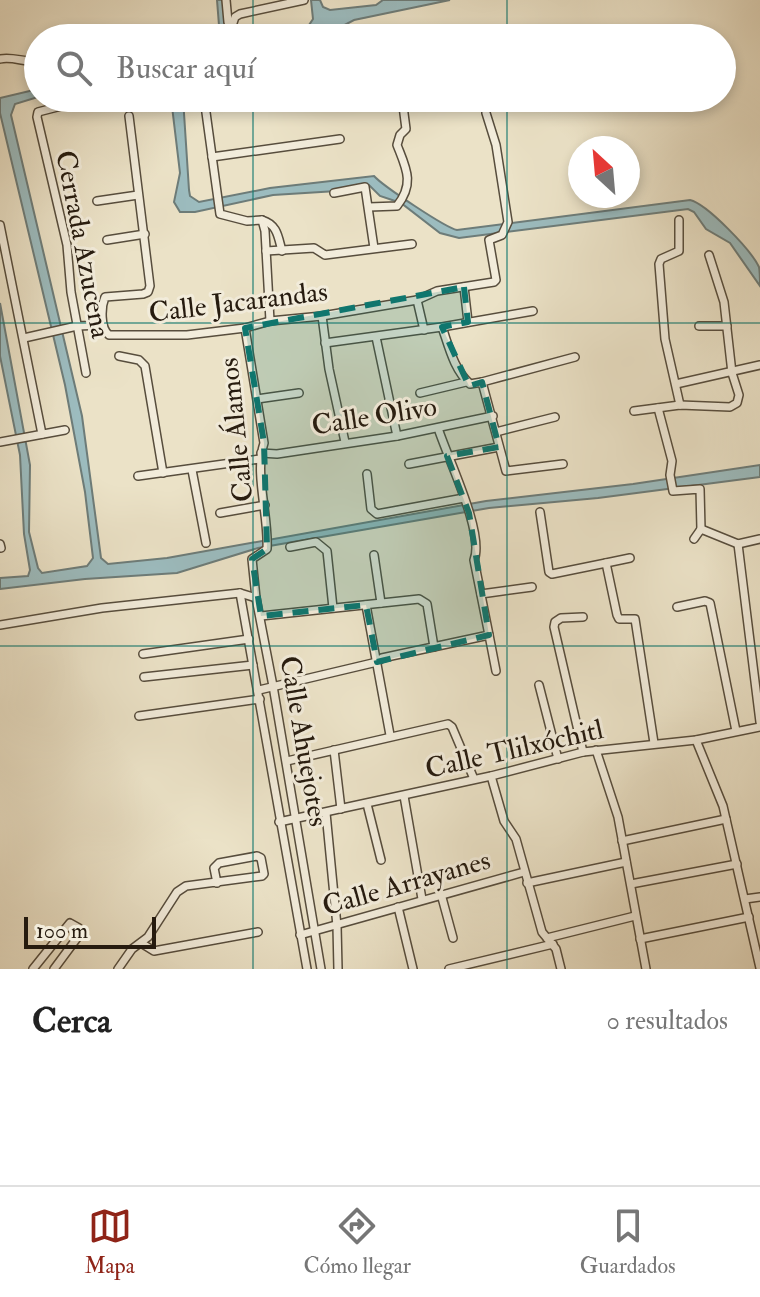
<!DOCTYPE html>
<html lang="es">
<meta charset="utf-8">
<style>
:root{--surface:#fff;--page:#f6f6f6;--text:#222;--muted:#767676;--line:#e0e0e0;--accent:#8f2418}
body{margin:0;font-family:"IM FELL Double Pica",serif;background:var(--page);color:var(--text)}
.compass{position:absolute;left:568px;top:136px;width:72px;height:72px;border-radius:50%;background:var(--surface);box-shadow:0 4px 12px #0003;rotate:334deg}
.scale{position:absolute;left:24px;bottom:20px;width:132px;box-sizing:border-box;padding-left:8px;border:4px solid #261b0f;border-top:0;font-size:22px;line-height:28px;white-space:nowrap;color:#261b0f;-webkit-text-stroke:6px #f2ecdb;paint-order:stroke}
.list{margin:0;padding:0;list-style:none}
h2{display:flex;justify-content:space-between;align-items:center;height:104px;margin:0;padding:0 32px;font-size:34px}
h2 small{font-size:26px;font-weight:400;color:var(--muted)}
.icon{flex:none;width:44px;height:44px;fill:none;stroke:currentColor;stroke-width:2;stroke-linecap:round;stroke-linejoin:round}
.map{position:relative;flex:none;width:760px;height:969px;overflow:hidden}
.search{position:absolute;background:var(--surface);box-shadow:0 4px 12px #0003;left:24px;right:24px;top:24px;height:88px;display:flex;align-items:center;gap:20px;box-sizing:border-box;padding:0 28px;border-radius:44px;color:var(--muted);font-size:30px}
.sheet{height:216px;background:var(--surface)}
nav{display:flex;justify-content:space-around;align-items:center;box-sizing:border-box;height:112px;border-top:2px solid var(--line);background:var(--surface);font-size:22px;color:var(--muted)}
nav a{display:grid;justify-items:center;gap:4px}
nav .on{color:var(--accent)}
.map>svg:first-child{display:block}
</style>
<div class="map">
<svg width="760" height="969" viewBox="0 0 760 969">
<rect width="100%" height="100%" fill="#ebe2c7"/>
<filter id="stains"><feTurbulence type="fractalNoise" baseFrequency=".0025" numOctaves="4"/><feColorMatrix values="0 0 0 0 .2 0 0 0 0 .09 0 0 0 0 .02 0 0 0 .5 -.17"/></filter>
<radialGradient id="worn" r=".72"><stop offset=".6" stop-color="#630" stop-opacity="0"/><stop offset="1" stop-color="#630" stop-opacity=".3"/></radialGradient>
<g fill="#9cbcbf" stroke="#6d7c79" stroke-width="2">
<path d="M217,0h11c2,15 0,32 18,35l61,-7 6,-9 -2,-19h9l3,7 7,3 46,-5 7,-5h67l-96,20 -34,18h-100z"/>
<polygon points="38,89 38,97 15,104 11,115 82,416 101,558 108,564 167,558 486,501 633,484 760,465 760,477 598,498 489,508 258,548 177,573 85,579 0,589 0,578 28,576 30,570 24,534 20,455 0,356 0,303 30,465 29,532 38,568 42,573 87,566 93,558 85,492 65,385 0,113 0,98"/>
<path d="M171,98h12l6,92 1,6 9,6 71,-14 104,-12c9,10 72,52 83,54l233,-30c17,4 61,50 69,67 1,5 1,13 1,19l-30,-43 -24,-14 -12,-17 -6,-3 -229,29 -19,-5 -39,-30 -21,-7 -11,-11 -32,6 -64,4 -78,17h-15l-6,-10 6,-29z"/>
</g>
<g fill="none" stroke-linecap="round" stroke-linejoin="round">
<g stroke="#574d3d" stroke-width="10">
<g id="street">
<polyline points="226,0 228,22 235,38"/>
<polyline points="231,29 235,17 240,14 304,0"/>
<path d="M0,59c13,-3 25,4 38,2"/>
<polyline points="204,98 220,214 247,221 262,220 265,231 270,321"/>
<polyline points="73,103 38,112 37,117 67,245 71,292 86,373"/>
<path d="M129,116l21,170 -2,6 -5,2 -38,3c-4,10 -5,31 4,38h78l58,-7 25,-7 52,-5 95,-16 20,-9 57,-9 2,-2 -7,-40 13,-5 6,-13 -12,-77 -10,-32"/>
<polyline points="212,157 340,139"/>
<polyline points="334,193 365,187 374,248"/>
<polyline points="97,201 138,195"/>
<path d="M369,207l28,-1c18,-23 9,-38 0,-61l3,-10 6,-6 -4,-31"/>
<path d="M262,220c16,5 16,17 20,31"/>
<polyline points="679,220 679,251 661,259 659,264 665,339 680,405"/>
<polyline points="0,225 42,434"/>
<polyline points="107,240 145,234"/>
<polyline points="266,251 314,248 325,255 412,244"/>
<polyline points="464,287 468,322"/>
<polyline points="417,300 424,330"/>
<polyline points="322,316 329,369 345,442"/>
<polyline points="699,326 727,326"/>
<path d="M442,327c7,20 12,43 28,57l12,-2 24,89 57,-7"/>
<path d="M245,328l19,115c-10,30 5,73 3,106l-15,10 4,39 17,88 48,283"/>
<polyline points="376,337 397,436"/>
<polyline points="24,338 77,326 103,325"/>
<polyline points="325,343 442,327 533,311"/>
<polyline points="119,356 139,360 145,366 163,473"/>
<polyline points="482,382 575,357"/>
<polyline points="676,384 760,365"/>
<polyline points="420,393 466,382"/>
<polyline points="257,399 299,393"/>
<polyline points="658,408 672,461 670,475 673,491 700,489 701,529"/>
<polyline points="634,411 680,405 730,407 737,403 739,395 732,373 724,302 709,255"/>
<polyline points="496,432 555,417"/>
<polyline points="0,442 65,430"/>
<polyline points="261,453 277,454 397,436 493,416"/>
<polyline points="409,464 499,447"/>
<polyline points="192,470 206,543"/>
<polyline points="367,474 371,509 377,514 464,498"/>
<polyline points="138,476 260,459"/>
<polyline points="540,512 549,572 552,574 606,563 617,615 619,619 635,619 654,743"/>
<polyline points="220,513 265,505"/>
<polyline points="694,539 701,529 738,544 760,539"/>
<polyline points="0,544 1,548"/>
<polyline points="738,544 760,722"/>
<polyline points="290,547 316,542 327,551 333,608"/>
<polyline points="374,555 381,603"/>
<polyline points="606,563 630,558"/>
<polyline points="240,593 307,969"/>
<polyline points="481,594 532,587"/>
<polyline points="366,605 390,735"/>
<polyline points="677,607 705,601 710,603 736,731"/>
<polyline points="261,616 419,599 427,604 434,647"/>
<polyline points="583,617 561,618 555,622 554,627 583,752"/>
<polyline points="0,625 102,608 240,593 256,598"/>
<polyline points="489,635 496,671"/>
<polyline points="143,654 249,639"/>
<polyline points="144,677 253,665"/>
<polyline points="539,685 558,759"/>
<path d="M259,690l118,-28 5,-4 107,-23 -15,-75c11,-27 -27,-103 -36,-132"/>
<polyline points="139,716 260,699"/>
<polyline points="696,740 723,806 760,968"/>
<polyline points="334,750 341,809"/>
<polyline points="596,750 618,817 646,969"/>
<polyline points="287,761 448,724 452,727 474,779"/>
<polyline points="491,776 504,821 516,839 542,932 556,949 561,969"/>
<polyline points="404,796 422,899"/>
<polyline points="367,804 381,860"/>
<polyline points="326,813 337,926 338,969"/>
<polyline points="279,822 491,776 583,752 696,740 760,727"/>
<polyline points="622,841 726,819"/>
<polyline points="527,883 626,862"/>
<polyline points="631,884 737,864"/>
<polyline points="441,894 453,938"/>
<polyline points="745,899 760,897"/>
<polyline points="398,907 413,969"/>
<polyline points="300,935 524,872"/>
<polyline points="547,938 635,916"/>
<polyline points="640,939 749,917"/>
<polyline points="141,943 154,951 258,932"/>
<polyline points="33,969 70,923 79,928 80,934 54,969"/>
<polyline points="118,969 132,949 148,937 177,892 186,886 262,876 264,874 261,858 257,856 219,863 214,868 217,883"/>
<polyline points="449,969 553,944"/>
</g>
</g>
<use href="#street" stroke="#f2ecdb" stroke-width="7"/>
</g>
<path fill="#0f766e" fill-opacity="0.2" stroke="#0f766e" stroke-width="6" stroke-dasharray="16 10" stroke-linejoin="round" d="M464,287l4,35 -26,5 27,59 13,-4 17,65 -52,9 22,57 20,122 -112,27 -11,-57 -105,11 -9,-57 15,-10 -3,-106 -19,-115z"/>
<path fill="none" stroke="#0f766e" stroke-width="2" stroke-opacity="0.55" d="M253,0v38M507,0v38M253,98v871M507,98v871M0,323h760M0,646h760"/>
<g text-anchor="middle" stroke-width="6" stroke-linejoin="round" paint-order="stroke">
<g font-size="28" fill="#261b0f" stroke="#f2ecdb">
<text transform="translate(84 244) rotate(79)" y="10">Cerrada Azucena</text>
<text transform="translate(238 301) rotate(-7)" y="10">Calle Jacarandas</text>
<text transform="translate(374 415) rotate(-9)" y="10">Calle Olivo</text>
<text transform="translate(235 430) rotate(-96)" y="10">Calle Álamos</text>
<text transform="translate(305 741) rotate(80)" y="10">Calle Ahuejotes</text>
<text transform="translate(514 748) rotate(-13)" y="10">Calle Tlilxóchitl</text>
<text transform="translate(406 882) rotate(-16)" y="10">Calle Arrayanes</text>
</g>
</g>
<rect width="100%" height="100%" filter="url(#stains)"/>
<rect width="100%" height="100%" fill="url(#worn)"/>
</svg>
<svg class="compass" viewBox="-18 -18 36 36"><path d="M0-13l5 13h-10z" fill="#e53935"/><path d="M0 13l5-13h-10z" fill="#767676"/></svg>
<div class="scale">100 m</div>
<div class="search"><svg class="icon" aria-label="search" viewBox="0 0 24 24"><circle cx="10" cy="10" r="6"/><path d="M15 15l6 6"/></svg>Buscar aquí</div>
</div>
<section class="sheet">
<h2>Cerca<small>0 resultados</small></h2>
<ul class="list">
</ul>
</section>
<nav>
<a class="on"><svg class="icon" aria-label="map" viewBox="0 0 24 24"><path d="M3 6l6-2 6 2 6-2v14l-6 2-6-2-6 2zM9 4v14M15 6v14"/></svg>Mapa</a>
<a><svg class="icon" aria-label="directions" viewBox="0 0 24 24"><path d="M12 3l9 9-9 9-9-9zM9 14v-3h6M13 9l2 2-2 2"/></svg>Cómo llegar</a>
<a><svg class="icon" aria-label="saved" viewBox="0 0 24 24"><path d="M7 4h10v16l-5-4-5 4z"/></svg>Guardados</a>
</nav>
